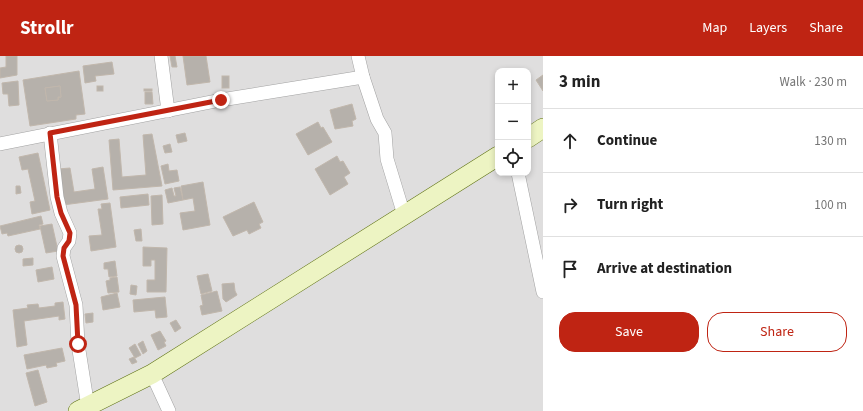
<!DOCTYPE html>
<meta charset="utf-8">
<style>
:root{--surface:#fff;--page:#f2f2f2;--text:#222;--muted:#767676;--line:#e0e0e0;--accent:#bf2413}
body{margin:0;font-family:"Source Sans 3",sans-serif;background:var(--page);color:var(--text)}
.controls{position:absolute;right:12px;top:12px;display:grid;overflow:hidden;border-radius:8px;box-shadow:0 2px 6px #0003}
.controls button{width:36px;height:36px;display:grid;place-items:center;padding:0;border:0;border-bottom:1px solid var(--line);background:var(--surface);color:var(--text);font:20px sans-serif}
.stop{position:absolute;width:12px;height:12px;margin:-9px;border:3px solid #bf2413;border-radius:50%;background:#fff}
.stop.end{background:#bf2413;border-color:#fff;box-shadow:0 1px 4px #0008}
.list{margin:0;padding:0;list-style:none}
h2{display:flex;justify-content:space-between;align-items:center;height:52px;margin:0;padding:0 16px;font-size:17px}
h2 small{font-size:13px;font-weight:400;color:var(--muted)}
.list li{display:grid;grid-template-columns:26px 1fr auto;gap:12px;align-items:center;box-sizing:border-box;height:64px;padding:0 16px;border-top:1px solid var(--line)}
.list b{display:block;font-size:15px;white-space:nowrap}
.list em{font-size:13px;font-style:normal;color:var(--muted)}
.actions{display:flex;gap:8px;padding:12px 16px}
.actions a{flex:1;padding:9px 0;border:1px solid var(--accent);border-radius:16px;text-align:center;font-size:14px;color:var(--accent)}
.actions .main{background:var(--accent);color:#fff}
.icon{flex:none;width:22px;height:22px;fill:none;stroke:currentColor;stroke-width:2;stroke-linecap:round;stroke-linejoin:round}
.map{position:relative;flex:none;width:543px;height:355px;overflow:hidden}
header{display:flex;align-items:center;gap:24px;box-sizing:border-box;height:56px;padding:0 20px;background:var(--accent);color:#fff}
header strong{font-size:19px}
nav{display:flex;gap:22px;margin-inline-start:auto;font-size:14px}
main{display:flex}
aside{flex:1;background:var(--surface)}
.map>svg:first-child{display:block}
</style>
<header>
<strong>Strollr</strong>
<nav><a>Map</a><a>Layers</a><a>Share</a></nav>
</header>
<main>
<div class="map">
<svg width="543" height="355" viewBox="0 0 543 355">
<rect width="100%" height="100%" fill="#f0efe9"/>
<path fill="#dfdede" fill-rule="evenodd" d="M0,0h543v355h-543zM498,15h30v102h-30z"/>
<g fill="#b6b1ab" stroke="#c1b7ac" fill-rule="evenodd">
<polygon points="6,0 17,0 17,19 0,22 0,12 6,11"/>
<polygon points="170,0 175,0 177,11 172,11"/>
<polygon points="183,0 206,0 210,26 187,29"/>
<polygon points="112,6 114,18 95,20 96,25 85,27 83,10"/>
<path d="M79,15l6,43 -9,1v4l-46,7 -7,-46zM60,30l1,11h-3v3l-11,1 -2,-13z"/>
<polygon points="543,19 543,35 536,24"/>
<rect x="222" y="20" width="7" height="12"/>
<polygon points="18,25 19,49 9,50 8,38 3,38 2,27"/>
<polygon points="60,30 61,41 58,41 58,44 47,45 45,32"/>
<rect x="97" y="30" width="6" height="5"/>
<rect x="144" y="33" width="8" height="2"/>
<polygon points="145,36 152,36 153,48 145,48"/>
<polygon points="352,48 356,63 352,65 353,70 335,73 330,54"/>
<polygon points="318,66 321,72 323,71 332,86 308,99 296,78"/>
<polygon points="185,77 187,85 178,87 176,79"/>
<polygon points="152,78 162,130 113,134 109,84 119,83 122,121 146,119 143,79"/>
<polygon points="170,88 172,96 165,97 163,90"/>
<polygon points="38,97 50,154 32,158 30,146 35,145 28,113 22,114 19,101"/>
<polygon points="337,100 340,106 343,105 350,117 344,121 348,128 330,139 315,113"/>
<polygon points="168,108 169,115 177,114 179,125 165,128 161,110"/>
<polygon points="103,111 108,143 63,149 58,113 70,112 74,136 95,133 92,113"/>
<polygon points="203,126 210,169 183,174 180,157 195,155 193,142 183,144 181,130"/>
<polygon points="16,130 20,130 21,137 16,138"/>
<polygon points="180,131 183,144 168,147 165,134 172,132 174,140 176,140 174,132"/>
<polygon points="148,138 149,149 121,152 120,141"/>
<polygon points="162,139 163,168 152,169 151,140"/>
<polygon points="254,146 263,166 259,168 261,172 249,178 247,174 233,180 223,161"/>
<polygon points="110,147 116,191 91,195 89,180 102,179 98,153 102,153 101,148"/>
<polygon points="41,160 43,168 39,169 40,173 8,180 7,177 2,178 0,170"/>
<polygon points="52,168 58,195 46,197 40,170"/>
<polygon points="141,173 142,185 136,185 134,174"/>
<circle cx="19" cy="193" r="4"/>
<polygon points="143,191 167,192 166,236 147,236 147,224 155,224 155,204 151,204 151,210 143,210"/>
<polygon points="33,202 33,209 23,210 23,203"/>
<polygon points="115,205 117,220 109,221 108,213 104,213 104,207"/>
<polygon points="52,211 54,223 38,226 36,214"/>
<polygon points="208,218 212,235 201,238 197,220"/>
<polygon points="117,221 119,236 108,237 106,225 110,224 110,222"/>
<polygon points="234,227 235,235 237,239 226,246 223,243 222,228"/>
<polygon points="131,229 137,230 136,239 130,238"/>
<polygon points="217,235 222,255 202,259 200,250 203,249 201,239"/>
<polygon points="117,237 120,251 103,254 101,241"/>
<polygon points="165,241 167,261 156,262 155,254 134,256 133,244"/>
<polygon points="63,246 65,263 59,264 59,260 24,265 27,289 17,291 13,254 28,252 27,249 38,248 39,252 55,250 55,247"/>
<polygon points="93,257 93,266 86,267 85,258"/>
<polygon points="176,264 181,272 175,276 170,267"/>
<polygon points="160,275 166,285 164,286 166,290 158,294 151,279"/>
<polygon points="143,285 147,295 143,298 138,288"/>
<polygon points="135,288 141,299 135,302 129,292"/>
<polygon points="62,292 65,305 56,307 57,310 47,312 46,309 27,313 24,299"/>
<polygon points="134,301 137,306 132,308 129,303"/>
<polygon points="38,314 47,346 35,350 26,317"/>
</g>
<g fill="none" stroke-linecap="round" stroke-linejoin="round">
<g stroke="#a2a2a2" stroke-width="14">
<g id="street">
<polyline points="161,0 168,55"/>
<polyline points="358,0 363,21 377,63 385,77 387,103 404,159"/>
<polyline points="50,77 57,141 61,157 70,177 69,185 64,192 63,200 76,249 78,288 88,351"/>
<polyline points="0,88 221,44 363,21"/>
<polyline points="518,117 543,236"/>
<polyline points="152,318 169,355"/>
</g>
</g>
<g stroke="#5d7010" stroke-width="20">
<g id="secondary">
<polyline points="528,82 543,72"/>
<polyline points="78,355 152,318 498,100"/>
</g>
</g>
<use href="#street" stroke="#fff" stroke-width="13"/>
<use href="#secondary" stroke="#edf4c3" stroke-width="19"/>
</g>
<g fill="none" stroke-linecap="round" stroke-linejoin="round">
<polyline stroke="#bf2413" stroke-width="5" points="78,288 76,249 63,200 64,192 69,185 70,177 61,157 57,141 50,77 221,44"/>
</g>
</svg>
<div class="controls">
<button>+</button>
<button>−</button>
<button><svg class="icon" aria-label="locate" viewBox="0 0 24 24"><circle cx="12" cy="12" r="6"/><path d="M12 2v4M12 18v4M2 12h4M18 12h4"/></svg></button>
</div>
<div class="stop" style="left:78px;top:288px"></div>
<div class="stop end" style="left:221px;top:44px"></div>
</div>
<aside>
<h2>3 min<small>Walk · 230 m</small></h2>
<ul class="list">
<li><svg class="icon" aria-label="ahead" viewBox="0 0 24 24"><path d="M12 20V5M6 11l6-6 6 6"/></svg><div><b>Continue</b></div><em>130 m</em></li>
<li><svg class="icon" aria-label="right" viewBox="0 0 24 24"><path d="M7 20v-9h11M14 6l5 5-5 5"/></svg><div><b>Turn right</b></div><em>100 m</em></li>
<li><svg class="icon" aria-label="arrive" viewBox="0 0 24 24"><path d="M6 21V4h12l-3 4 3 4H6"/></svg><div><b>Arrive at destination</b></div></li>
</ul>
<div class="actions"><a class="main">Save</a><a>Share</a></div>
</aside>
</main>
